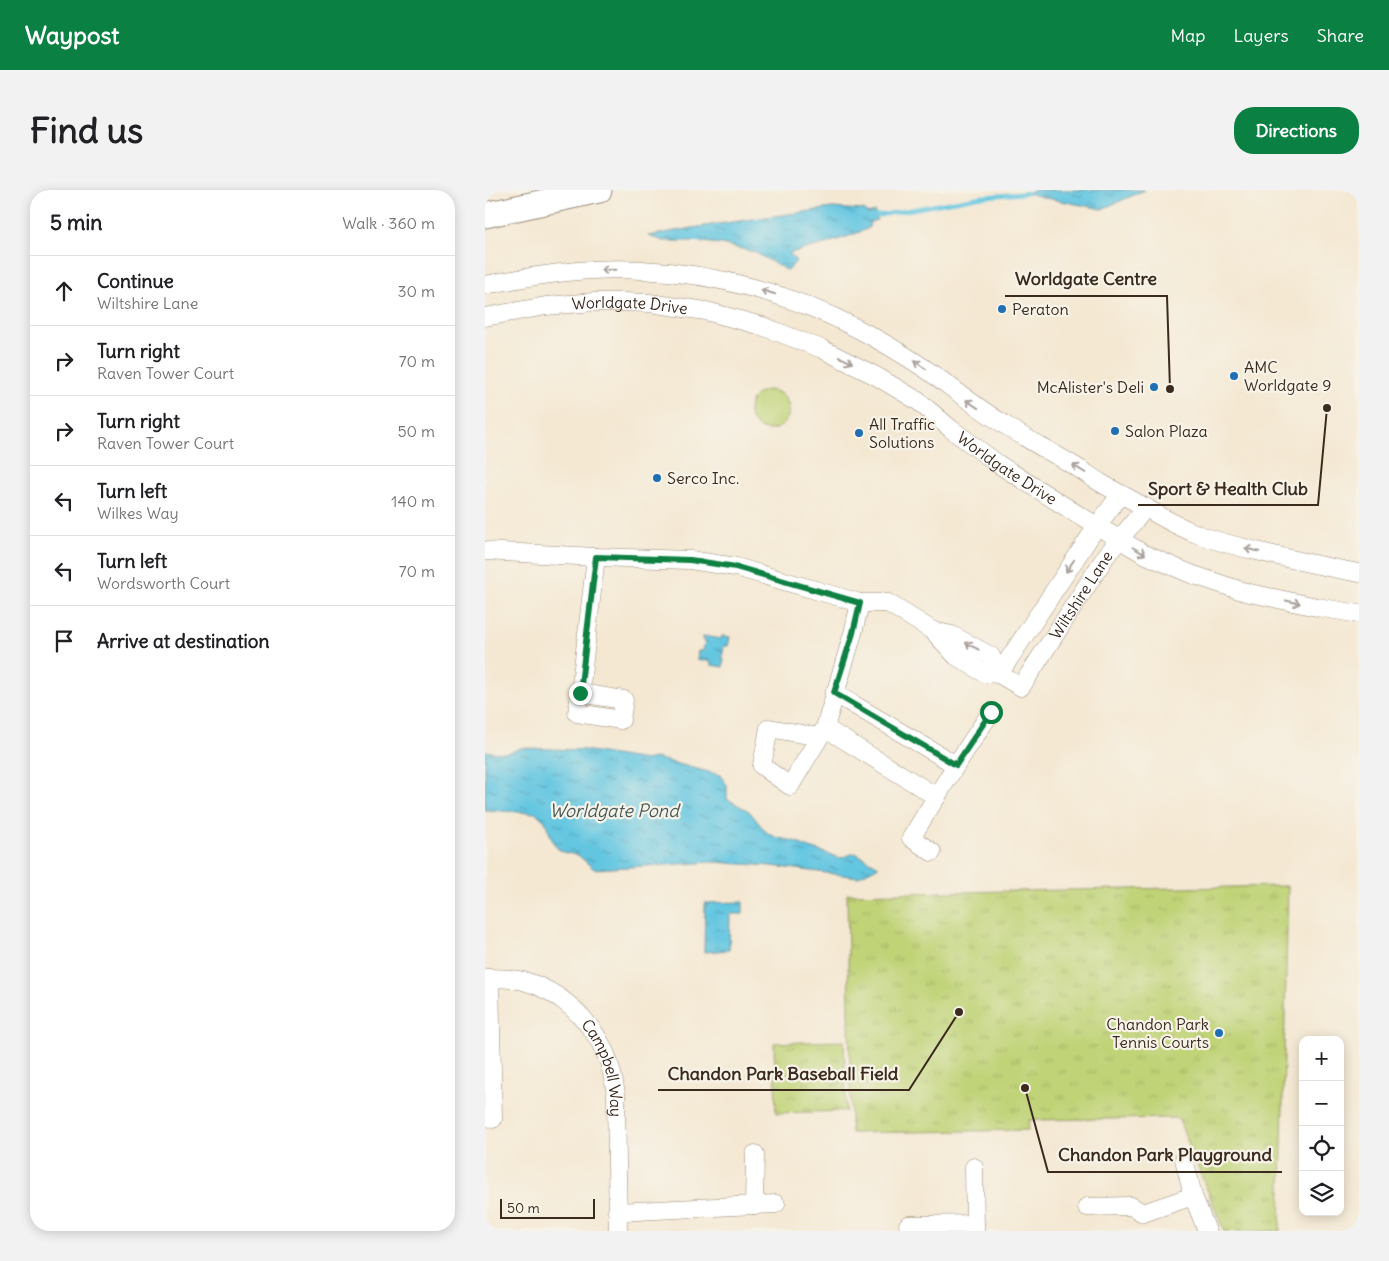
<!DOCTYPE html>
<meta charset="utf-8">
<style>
:root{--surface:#fff;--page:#f2f2f2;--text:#202124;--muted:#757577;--line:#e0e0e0;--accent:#0b8043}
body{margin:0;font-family:Delius,sans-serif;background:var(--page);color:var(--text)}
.controls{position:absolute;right:15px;bottom:15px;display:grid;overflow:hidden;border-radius:10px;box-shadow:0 2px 12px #0003}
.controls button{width:45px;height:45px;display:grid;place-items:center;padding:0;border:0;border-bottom:1px solid var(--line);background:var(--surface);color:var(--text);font:25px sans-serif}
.scale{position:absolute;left:15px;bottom:12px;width:95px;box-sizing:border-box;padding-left:5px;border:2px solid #3b2a1e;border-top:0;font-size:14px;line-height:18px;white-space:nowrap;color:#3b2a1e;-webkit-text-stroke:4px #f7f3e8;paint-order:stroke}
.stop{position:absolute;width:15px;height:15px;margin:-11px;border:4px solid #0b8043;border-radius:50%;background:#fff}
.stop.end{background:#0b8043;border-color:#fff;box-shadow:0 1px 5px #0008}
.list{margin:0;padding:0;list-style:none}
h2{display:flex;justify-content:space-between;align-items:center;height:65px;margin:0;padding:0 20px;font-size:21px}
h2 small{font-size:16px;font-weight:400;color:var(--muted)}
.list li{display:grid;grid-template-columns:32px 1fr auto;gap:15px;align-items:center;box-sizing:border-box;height:70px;padding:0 20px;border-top:1px solid var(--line)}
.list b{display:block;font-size:19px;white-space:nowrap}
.list p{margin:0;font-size:16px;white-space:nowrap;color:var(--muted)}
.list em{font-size:16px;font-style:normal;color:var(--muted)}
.icon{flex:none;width:28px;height:28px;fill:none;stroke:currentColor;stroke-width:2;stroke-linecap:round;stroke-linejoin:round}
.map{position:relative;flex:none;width:874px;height:1041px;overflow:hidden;border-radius:20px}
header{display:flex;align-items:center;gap:30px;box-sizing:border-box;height:70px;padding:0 25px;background:var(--accent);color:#fff}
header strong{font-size:24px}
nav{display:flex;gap:28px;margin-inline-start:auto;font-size:18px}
.intro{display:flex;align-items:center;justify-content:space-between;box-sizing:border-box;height:120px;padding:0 30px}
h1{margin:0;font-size:35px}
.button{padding:12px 22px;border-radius:20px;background:var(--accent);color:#fff;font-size:18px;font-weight:700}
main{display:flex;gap:30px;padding:0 30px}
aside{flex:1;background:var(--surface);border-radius:20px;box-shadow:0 2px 12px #0003}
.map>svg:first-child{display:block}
</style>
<header>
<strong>Waypost</strong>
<nav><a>Map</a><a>Layers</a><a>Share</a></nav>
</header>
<div class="intro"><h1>Find us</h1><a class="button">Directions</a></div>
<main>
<aside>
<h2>5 min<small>Walk · 360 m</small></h2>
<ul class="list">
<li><svg class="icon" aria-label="ahead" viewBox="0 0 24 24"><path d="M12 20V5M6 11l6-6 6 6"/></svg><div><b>Continue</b><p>Wiltshire Lane</p></div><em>30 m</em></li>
<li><svg class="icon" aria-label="right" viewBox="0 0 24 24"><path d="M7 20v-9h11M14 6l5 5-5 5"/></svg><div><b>Turn right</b><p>Raven Tower Court</p></div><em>70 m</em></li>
<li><svg class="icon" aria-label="right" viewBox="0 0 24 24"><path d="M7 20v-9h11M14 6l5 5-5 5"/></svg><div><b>Turn right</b><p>Raven Tower Court</p></div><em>50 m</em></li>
<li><svg class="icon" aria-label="left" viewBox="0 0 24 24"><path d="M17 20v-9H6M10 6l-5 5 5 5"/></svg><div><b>Turn left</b><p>Wilkes Way</p></div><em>140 m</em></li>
<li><svg class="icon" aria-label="left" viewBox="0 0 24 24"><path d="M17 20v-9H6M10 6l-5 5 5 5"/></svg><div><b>Turn left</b><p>Wordsworth Court</p></div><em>70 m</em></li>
<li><svg class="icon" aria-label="arrive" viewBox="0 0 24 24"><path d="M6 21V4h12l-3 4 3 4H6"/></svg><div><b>Arrive at destination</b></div></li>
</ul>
</aside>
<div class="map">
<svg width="874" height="1041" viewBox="0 0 874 1041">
<defs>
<pattern id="park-tufts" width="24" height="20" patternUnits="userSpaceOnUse" patternTransform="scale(1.25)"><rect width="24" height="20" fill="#c0d377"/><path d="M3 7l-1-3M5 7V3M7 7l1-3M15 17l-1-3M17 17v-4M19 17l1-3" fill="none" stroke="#a6b566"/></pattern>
<pattern id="water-ripples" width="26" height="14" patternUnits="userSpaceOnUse" patternTransform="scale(1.25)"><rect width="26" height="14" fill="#63c6e1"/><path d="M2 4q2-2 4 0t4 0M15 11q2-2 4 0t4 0" fill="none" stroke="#53a1b6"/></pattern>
</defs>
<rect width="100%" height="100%" fill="#f7f3e8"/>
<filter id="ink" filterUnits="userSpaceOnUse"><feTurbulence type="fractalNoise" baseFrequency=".02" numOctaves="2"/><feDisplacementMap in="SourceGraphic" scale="10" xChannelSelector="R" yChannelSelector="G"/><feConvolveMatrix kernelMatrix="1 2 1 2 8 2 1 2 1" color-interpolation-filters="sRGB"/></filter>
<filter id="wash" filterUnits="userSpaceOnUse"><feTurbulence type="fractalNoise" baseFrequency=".0096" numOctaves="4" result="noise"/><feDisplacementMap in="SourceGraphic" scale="20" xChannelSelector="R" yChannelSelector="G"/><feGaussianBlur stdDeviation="1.12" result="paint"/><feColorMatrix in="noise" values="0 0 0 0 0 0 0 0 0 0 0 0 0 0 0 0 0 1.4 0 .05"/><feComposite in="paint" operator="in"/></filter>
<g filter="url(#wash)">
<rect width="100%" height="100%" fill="#f4e8d3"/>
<circle fill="#c0d377" stroke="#7e7e4a" cx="284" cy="220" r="20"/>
<g fill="url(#park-tufts)" stroke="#7e7e4a">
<polygon points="803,696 795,1041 739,1041 693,928 544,930 543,940 366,943 362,704"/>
<polygon points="359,851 361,921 291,923 289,853"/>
</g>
<g fill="url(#water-ripples)" stroke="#4f7880">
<polygon points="548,0 660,0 617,19 561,8 543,3"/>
<path d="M347,18l32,2 4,4 7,-2 2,8 -7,2 -1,6c-25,11 -53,19 -80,25l7,8 -8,10 -34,-19 -33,-8 -29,-3h-28l-16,-5c61,-12 122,-19 184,-28z"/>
<polygon points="218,446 236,449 237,446 245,447 243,456 239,456 237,468 239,468 238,477 226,475 226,472 212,469 213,461 218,461 220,451 218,450"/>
<path d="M35,558l64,2 61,10 10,-2 65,17 7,10v14l22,12 17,21 9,5 22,5 7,4 36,12 15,-5 24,13 -21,11 -86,-11 -59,-4 -119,7 -16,-14 -12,-2 -8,-4 -5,-7 -8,-21 -9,-8 -51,-3v-59c15,2 22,4 35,-3z"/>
<polygon points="258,712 258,724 245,724 244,760 219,762 220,713"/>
</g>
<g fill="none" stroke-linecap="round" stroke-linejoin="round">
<polyline stroke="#63c6e1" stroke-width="4" points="391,26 494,7 543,3"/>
</g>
</g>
<g filter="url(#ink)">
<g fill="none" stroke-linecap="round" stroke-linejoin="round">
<g stroke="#988978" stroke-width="19">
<g id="minor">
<path d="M0,95c51,-10 104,-18 156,-15 74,3 153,25 219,60 21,11 41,23 61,36 27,18 51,38 78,55 26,18 55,32 82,49 6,4 13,9 20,13 15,9 30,16 45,25 17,10 33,19 51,26 21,8 43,13 64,18 33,8 65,15 98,21"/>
<path id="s1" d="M0,127l61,-11 48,-4h29l26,1 57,8 56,15 60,23 54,27 42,25 33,28 47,35 79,50 67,40 47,20 54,18 72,15 42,7"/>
<path id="s2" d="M0,361l111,6 94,3 46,7 124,36h28l45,28 23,25 28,17 15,1 22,13 85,-131 40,-49"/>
<polyline points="448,441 467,445 506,466 514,484"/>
<polyline points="514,484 612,336 636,304"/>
<polyline points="95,503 139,510 136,530 92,523 95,503 111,367"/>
<polyline points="349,503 471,575"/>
<polyline points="340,538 452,607"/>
<polyline points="334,547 284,538 277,576 305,596 340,538 368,443 375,413"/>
<polyline points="447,662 426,648 471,575 506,522"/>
<path id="s3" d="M0,788c13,0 26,0 39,3 36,10 69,40 83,76 5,12 7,25 9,37l2,137"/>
<polyline points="5,788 8,929"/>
<polyline points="699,969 708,1006 722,1041"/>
<polyline points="489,977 490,1041"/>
<polyline points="269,1015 270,964"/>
<polyline points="602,1017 646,1016 658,1023 708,1006"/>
<polyline points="132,1022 291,1014"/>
<polyline points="423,1035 490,1034"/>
</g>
</g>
<g stroke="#988978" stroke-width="27">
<polyline id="highway" points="0,25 114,0"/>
</g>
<use href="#minor" stroke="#fff" stroke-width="18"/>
<use href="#highway" stroke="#fff" stroke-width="25"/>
</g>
<defs><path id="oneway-shaft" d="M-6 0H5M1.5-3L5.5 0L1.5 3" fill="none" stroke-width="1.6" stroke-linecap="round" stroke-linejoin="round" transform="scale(1.25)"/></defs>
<g stroke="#a79f9a">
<use href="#oneway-shaft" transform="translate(123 80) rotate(179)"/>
<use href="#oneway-shaft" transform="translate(283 102) rotate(-163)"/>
<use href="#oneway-shaft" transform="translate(361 170) rotate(27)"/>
<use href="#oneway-shaft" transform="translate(435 175) rotate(-146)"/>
<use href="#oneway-shaft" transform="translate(487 214) rotate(-146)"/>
<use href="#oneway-shaft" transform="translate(594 279) rotate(-148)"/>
<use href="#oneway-shaft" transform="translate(767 360) rotate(-166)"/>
<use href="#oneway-shaft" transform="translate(654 361) rotate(30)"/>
<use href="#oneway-shaft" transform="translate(585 376) rotate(124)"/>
<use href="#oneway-shaft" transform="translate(808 412) rotate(12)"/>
<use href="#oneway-shaft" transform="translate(487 456) rotate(-152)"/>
</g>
</g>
<g fill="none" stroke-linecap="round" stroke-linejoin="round" filter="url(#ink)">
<polyline stroke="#0b8043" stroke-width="6" points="95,503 111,367 205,370 251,377 375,413 368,443 349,503 471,575 506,522"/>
</g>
<g fill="#1f6fb2" stroke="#f7f3e8" stroke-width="2">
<circle cx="517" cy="119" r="5"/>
<circle cx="749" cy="186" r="5"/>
<circle cx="669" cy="197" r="5"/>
<circle cx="630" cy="241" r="5"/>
<circle cx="374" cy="243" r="5"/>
<circle cx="172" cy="288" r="5"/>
<circle cx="734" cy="843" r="5"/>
</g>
<g text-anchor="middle" stroke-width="4.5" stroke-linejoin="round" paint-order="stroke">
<g font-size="16" fill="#3b2a1e" stroke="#f7f3e8">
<text dy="6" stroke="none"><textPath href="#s1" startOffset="146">Worldgate Drive</textPath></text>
<text dy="6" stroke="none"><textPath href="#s1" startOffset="566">Worldgate Drive</textPath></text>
<text dy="6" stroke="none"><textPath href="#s2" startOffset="679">Wiltshire Lane</textPath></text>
<text dy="6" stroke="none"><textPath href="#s3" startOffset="165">Campbell Way</textPath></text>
</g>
<g font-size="16" fill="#3b2a1e" stroke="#f7f3e8" text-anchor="start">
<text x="527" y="125">Peraton</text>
<text x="759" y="183">AMC<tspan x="759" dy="18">Worldgate 9</tspan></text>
<text x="659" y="203" text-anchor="end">McAlister's Deli</text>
<text x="384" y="240">All Traffic<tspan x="384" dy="18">Solutions</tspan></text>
<text x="640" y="247">Salon Plaza</text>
<text x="182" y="294">Serco Inc.</text>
<text x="724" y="840" text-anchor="end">Chandon Park<tspan x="724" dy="18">Tennis Courts</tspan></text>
</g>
<g font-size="18" font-style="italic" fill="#475958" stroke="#f7f3e8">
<text x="129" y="627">Worldgate Pond</text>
</g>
</g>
<path fill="none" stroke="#3b2a1e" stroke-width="2" d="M685 199L682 106H520M842 218L833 315H653M474 822L424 900H173M540 898L563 982H797"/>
<g fill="#3b2a1e" stroke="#f7f3e8" stroke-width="2">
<circle cx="685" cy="199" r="5"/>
<circle cx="842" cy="218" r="5"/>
<circle cx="474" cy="822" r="5"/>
<circle cx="540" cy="898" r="5"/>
</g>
<g font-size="18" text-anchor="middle" font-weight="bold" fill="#3b2a1e" stroke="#f7f3e8" stroke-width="4.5" stroke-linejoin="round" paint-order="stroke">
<text x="601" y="95">Worldgate Centre</text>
<text x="743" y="305">Sport &amp; Health Club</text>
<text x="298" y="890">Chandon Park Baseball Field</text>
<text x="680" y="971">Chandon Park Playground</text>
</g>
</svg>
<div class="controls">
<button>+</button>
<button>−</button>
<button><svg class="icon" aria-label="locate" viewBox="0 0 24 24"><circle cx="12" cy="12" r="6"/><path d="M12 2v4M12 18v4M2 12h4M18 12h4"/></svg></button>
<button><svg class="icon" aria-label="layers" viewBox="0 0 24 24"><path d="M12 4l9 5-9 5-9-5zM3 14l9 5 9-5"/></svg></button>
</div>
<div class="scale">50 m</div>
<div class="stop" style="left:506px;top:522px"></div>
<div class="stop end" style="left:95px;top:503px"></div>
</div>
</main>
